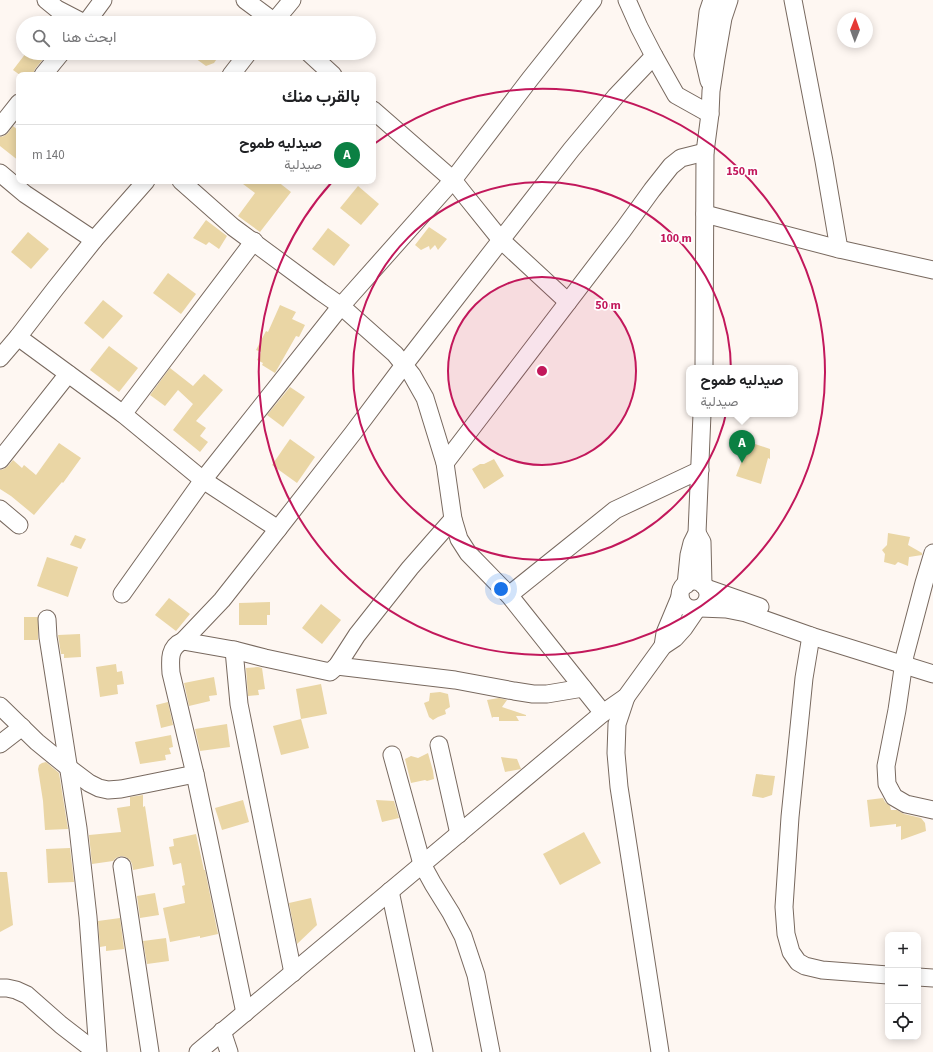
<!DOCTYPE html>
<html lang="ar">
<meta charset="utf-8">
<style>
:root{--surface:#fff;--page:#f6f6f6;--text:#202124;--muted:#757577;--line:#e0e0e0;--accent:#0b8043}
body{margin:0;font-family:"Source Sans 3",Vazirmatn,sans-serif;background:var(--page);color:var(--text);direction:rtl}
.controls{position:absolute;right:12px;bottom:12px;display:grid;overflow:hidden;border-radius:8px;box-shadow:0 2px 10px #0003}
.controls button{width:36px;height:36px;display:grid;place-items:center;padding:0;border:0;border-bottom:1px solid var(--line);background:var(--surface);color:var(--text);font:20px sans-serif}
.compass{position:absolute;left:837px;top:12px;width:36px;height:36px;border-radius:50%;background:var(--surface);box-shadow:0 2px 10px #0003;rotate:1deg}
.you{position:absolute;left:501px;top:589px;width:14px;height:14px;margin:-10px;border:3px solid #fff;border-radius:50%;background:#1a73e8;box-shadow:0 0 0 6px #1a73e833}
.badge{display:grid;place-items:center;width:26px;height:26px;border-radius:50%;background:var(--accent);color:#fff;font-size:13px;font-weight:700}
.pin{position:absolute;translate:-50% -33px;filter:drop-shadow(0 1px 2px #0008)}
.pin::after{content:'';position:absolute;top:21px;width:14px;height:12px;background:inherit;clip-path:polygon(0 0,100% 0,50% 100%)}
.popup{position:absolute;left:686px;top:365px;width:112px;height:52px;box-sizing:border-box;display:grid;place-content:center;border-radius:8px;background:var(--surface);filter:drop-shadow(0 1px 3px #0005);font-size:13px;white-space:nowrap;color:var(--muted)}
.popup b{font-size:15px;color:var(--text)}
.popup::after{content:'';position:absolute;left:50%;top:100%;margin-left:-8px;border:8px solid transparent;border-top-color:var(--surface)}
.list{margin:0;padding:0;list-style:none}
h2{display:flex;justify-content:space-between;align-items:center;height:52px;margin:0;padding:0 16px;font-size:17px}
h2 small{font-size:13px;font-weight:400;color:var(--muted)}
.list li{display:grid;grid-template-columns:26px 1fr auto;gap:12px;align-items:center;box-sizing:border-box;height:60px;padding:0 16px;border-top:1px solid var(--line)}
.list b{display:block;font-size:15px;white-space:nowrap}
.list p{margin:0;font-size:13px;white-space:nowrap;color:var(--muted)}
.list em{font-size:13px;font-style:normal;color:var(--muted)}
.icon{flex:none;width:22px;height:22px;fill:none;stroke:currentColor;stroke-width:2;stroke-linecap:round;stroke-linejoin:round}
.map{position:relative;flex:none;width:933px;height:1052px;overflow:hidden;direction:ltr}
.search{position:absolute;background:var(--surface);box-shadow:0 2px 10px #0003;left:16px;top:16px;width:360px;height:44px;display:flex;align-items:center;gap:10px;box-sizing:border-box;padding:0 14px;border-radius:22px;color:var(--muted);font-size:15px}
.panel{position:absolute;background:var(--surface);box-shadow:0 2px 10px #0003;left:16px;top:72px;width:360px;height:112px;border-radius:8px;direction:rtl}
.map>svg:first-child{display:block}
</style>
<div class="map">
<svg width="933" height="1052" viewBox="0 0 933 1052">
<rect width="100%" height="100%" fill="#fef7f2"/>
<g fill="#ead6a5">
<polygon points="26,53 48,53 35,69 33,75 20,75 13,70"/>
<polygon points="188,53 221,53 214,63 206,66"/>
<polygon points="13,126 19,131 19,161 0,146 0,137 4,136 8,133"/>
<polygon points="239,181 277,181 291,192 260,232 238,216 255,193"/>
<polygon points="358,186 379,204 361,225 340,208"/>
<polygon points="206,220 227,236 219,249 209,242 206,245 193,238"/>
<polygon points="429,227 447,239 438,250 435,245 430,250 429,246 421,250 415,245"/>
<polygon points="328,228 350,245 334,266 312,249"/>
<polygon points="28,232 49,249 31,269 11,252"/>
<polygon points="168,273 196,294 181,314 153,293"/>
<polygon points="103,300 123,316 103,339 84,323"/>
<polygon points="280,305 296,312 292,319 305,325 299,337 296,336 275,373 262,365 263,363 257,360 261,352 256,350 266,331 268,332"/>
<polygon points="109,346 138,368 119,392 90,370"/>
<polygon points="170,368 193,386 204,374 223,390 196,421 206,428 200,436 208,442 200,452 173,430 193,404 178,390 165,406 150,395"/>
<polygon points="290,387 305,397 283,427 267,415"/>
<polygon points="290,439 315,457 297,483 272,465"/>
<polygon points="749,442 770,449 770,459 768,458 761,484 736,476"/>
<polygon points="59,443 81,458 63,483 62,482 34,515 11,496 0,489 0,470 4,469 8,466 13,460 22,468 24,465 36,475"/>
<polygon points="494,459 504,476 484,489 472,469 480,464 484,464"/>
<polygon points="888,533 910,537 908,545 922,553 922,555 909,557 908,566 898,562 895,565 884,562 885,554 882,550 887,545"/>
<polygon points="75,535 86,539 81,549 70,545"/>
<polygon points="47,557 78,567 68,597 37,586"/>
<polygon points="169,598 190,614 176,631 155,615"/>
<polygon points="270,602 270,615 267,615 267,625 239,625 239,603"/>
<polygon points="321,604 341,620 322,644 302,628"/>
<rect x="24" y="617" width="14" height="23"/>
<polygon points="80,634 81,657 64,658 64,654 61,654 58,635"/>
<polygon points="116,664 117,672 122,671 124,684 117,685 118,694 100,697 96,667"/>
<polygon points="258,667 262,668 265,689 258,690 259,695 248,696 246,668"/>
<polygon points="214,677 217,695 209,696 210,701 189,706 184,683"/>
<polygon points="321,684 327,714 301,719 296,689"/>
<polygon points="440,692 448,694 450,707 445,710 446,714 438,717 433,720 429,717 424,703 429,701 430,693"/>
<polygon points="499,698 507,700 502,707 526,715 526,716 516,716 519,721 499,721 499,717 493,717 492,718 487,700"/>
<polygon points="168,702 173,725 161,728 156,705"/>
<polygon points="301,719 309,748 281,755 273,726"/>
<polygon points="227,724 230,747 200,751 195,729"/>
<polygon points="171,735 173,747 169,748 171,754 165,755 166,760 140,764 135,742"/>
<polygon points="428,753 433,771 434,779 427,781 425,780 411,783 405,759 411,756 418,758"/>
<polygon points="501,757 517,759 521,769 505,772"/>
<polygon points="46,762 59,773 68,829 45,830 43,801 38,769 39,765 42,763"/>
<polygon points="756,774 775,776 772,795 763,798 752,796"/>
<polygon points="143,795 143,807 145,806 154,866 133,870 132,864 130,860 126,857 121,856 116,858 113,861 92,864 89,835 121,832 117,808 130,806 130,797"/>
<polygon points="883,798 885,802 890,806 891,810 897,810 904,814 921,818 925,823 926,831 901,840 901,826 896,827 896,824 870,827 867,800"/>
<polygon points="243,800 249,822 222,830 215,808"/>
<polygon points="376,800 394,801 399,818 382,822"/>
<polygon points="584,832 601,863 560,885 543,854"/>
<polygon points="196,834 204,870 205,870 218,934 200,938 200,936 170,942 163,908 185,903 182,886 185,885 181,863 173,865 169,847 174,846 173,839"/>
<polygon points="70,848 74,882 48,883 46,849"/>
<polygon points="0,872 7,872 13,925 0,932"/>
<polygon points="155,893 159,915 140,918 137,896"/>
<polygon points="311,898 317,925 297,944 289,903"/>
<polygon points="120,918 124,949 106,951 106,946 100,947 98,921"/>
<polygon points="166,938 169,961 147,964 143,941"/>
</g>
<g fill="none" stroke-linecap="round" stroke-linejoin="round">
<g stroke="#78695f" stroke-width="19">
<g id="minor">
<polyline points="46,0 57,9 84,23"/>
<polyline points="245,0 276,23"/>
<polyline points="627,0 639,27 654,56 676,95 710,114"/>
<polyline points="793,0 824,161 839,249"/>
<polyline points="86,23 103,0"/>
<polyline points="273,23 292,0"/>
<polyline points="309,53 333,75"/>
<polyline points="43,75 61,53"/>
<polyline points="231,75 248,53"/>
<polyline points="709,81 703,55 708,12 712,0"/>
<polyline points="373,110 453,180 464,194 501,240 568,302"/>
<polyline points="0,127 19,103"/>
<polyline points="0,173 25,194 94,240"/>
<polyline points="181,181 233,227 321,292 341,306 395,354 412,375 425,398 445,463 453,519 459,539 468,553 509,595 603,713"/>
<polyline points="705,214 839,249 933,270"/>
<polyline points="18,337 123,414 203,480 278,529"/>
<polyline points="0,358 18,337 55,289 94,240 146,181"/>
<polyline points="704,368 705,152 710,114 711,91 716,58 723,18 729,0"/>
<polyline points="123,414 254,241"/>
<polyline points="0,460 68,374"/>
<polyline points="445,463 623,230 652,190 671,166 681,158 705,152"/>
<polyline points="0,509 19,525"/>
<polyline points="697,533 702,542 703,585"/>
<polyline points="933,553 924,583 905,655 897,710 886,766 887,784 894,797 906,804 933,810"/>
<circle cx="694" cy="595" r="14"/>
<polyline points="686,585 689,555 692,543 697,533 702,414"/>
<polyline points="706,588 760,607"/>
<polyline points="122,594 203,480 341,306 453,180 530,79 593,0"/>
<polyline points="509,595 615,510 700,470"/>
<polyline points="700,608 726,609 746,613 811,636 933,674"/>
<polyline points="47,619 48,637 78,828 88,917 98,1052"/>
<polyline points="811,636 804,678 790,817 784,907 786,934 791,952 798,962 805,966 822,970 888,975"/>
<polyline points="183,641 234,650 265,658 330,672 337,666 357,635 410,568 453,519"/>
<polyline points="663,646 665,633 680,597"/>
<polyline points="234,650 239,704 293,973"/>
<polyline points="337,666 455,680 514,691 533,694 547,694 583,688"/>
<polyline points="626,697 617,724 616,753 619,787 660,1052"/>
<polyline points="0,706 37,742 69,768 89,783 99,788 108,790 121,789 195,774"/>
<polyline points="0,744 22,727"/>
<polyline points="439,745 459,834"/>
<polyline points="392,755 422,864 433,884 451,913 463,936 476,975 491,1052"/>
<polyline points="122,866 143,1006 150,1052"/>
<polyline points="390,891 424,1052"/>
<polyline points="918,977 933,978"/>
<polyline points="0,988 7,988 16,990 27,995 61,1025 96,1052"/>
<path d="M245,1013l-50,-239 -24,-101c-1,-14 -2,-26 12,-32l39,-41 56,-71 75,-96 51,-68 97,-125 70,-90 45,-54 38,-40"/>
<polyline points="222,1031 229,1052"/>
<polyline points="198,1052 603,713 626,697 663,646 675,638 684,628 697,609"/>
</g>
</g>
<use href="#minor" stroke="#fff" stroke-width="17"/>
</g>
<circle cx="542" cy="371" r="94" fill="#c2185b" fill-opacity=".12"/>
<g fill="none" stroke="#c2185b" stroke-width="2">
<circle cx="542" cy="371" r="94"/>
<circle cx="542" cy="371" r="189"/>
<path d="M374 144A283 283 0 1 1 332 182"/>
</g>
<circle cx="542" cy="371" r="6" fill="#c2185b" stroke="#fff" stroke-width="2"/>
<g font-size="12" text-anchor="middle" font-weight="bold" fill="#c2185b" stroke="#fff" stroke-width="3.5" stroke-linejoin="round" paint-order="stroke">
<text x="742" y="175">150 m</text>
<text x="676" y="242">100 m</text>
<text x="608" y="309">50 m</text>
</g>
</svg>
<div class="controls">
<button>+</button>
<button>−</button>
<button><svg class="icon" aria-label="locate" viewBox="0 0 24 24"><circle cx="12" cy="12" r="6"/><path d="M12 2v4M12 18v4M2 12h4M18 12h4"/></svg></button>
</div>
<svg class="compass" viewBox="-18 -18 36 36"><path d="M0-13l5 13h-10z" fill="#e53935"/><path d="M0 13l5-13h-10z" fill="#757577"/></svg>
<div class="you"></div>
<div class="pin badge" style="left:742px;top:463px">A</div>
<div class="popup"><b>صيدليه طموح</b>صيدلية</div>
<div class="search"><svg class="icon" aria-label="search" viewBox="0 0 24 24"><circle cx="10" cy="10" r="6"/><path d="M15 15l6 6"/></svg>ابحث هنا</div>
<section class="panel">
<h2>بالقرب منك<small></small></h2>
<ul class="list">
<li><span class="badge">A</span><div><b>صيدليه طموح</b><p>صيدلية</p></div><em>140 m</em></li>
</ul>
</section>
</div>
